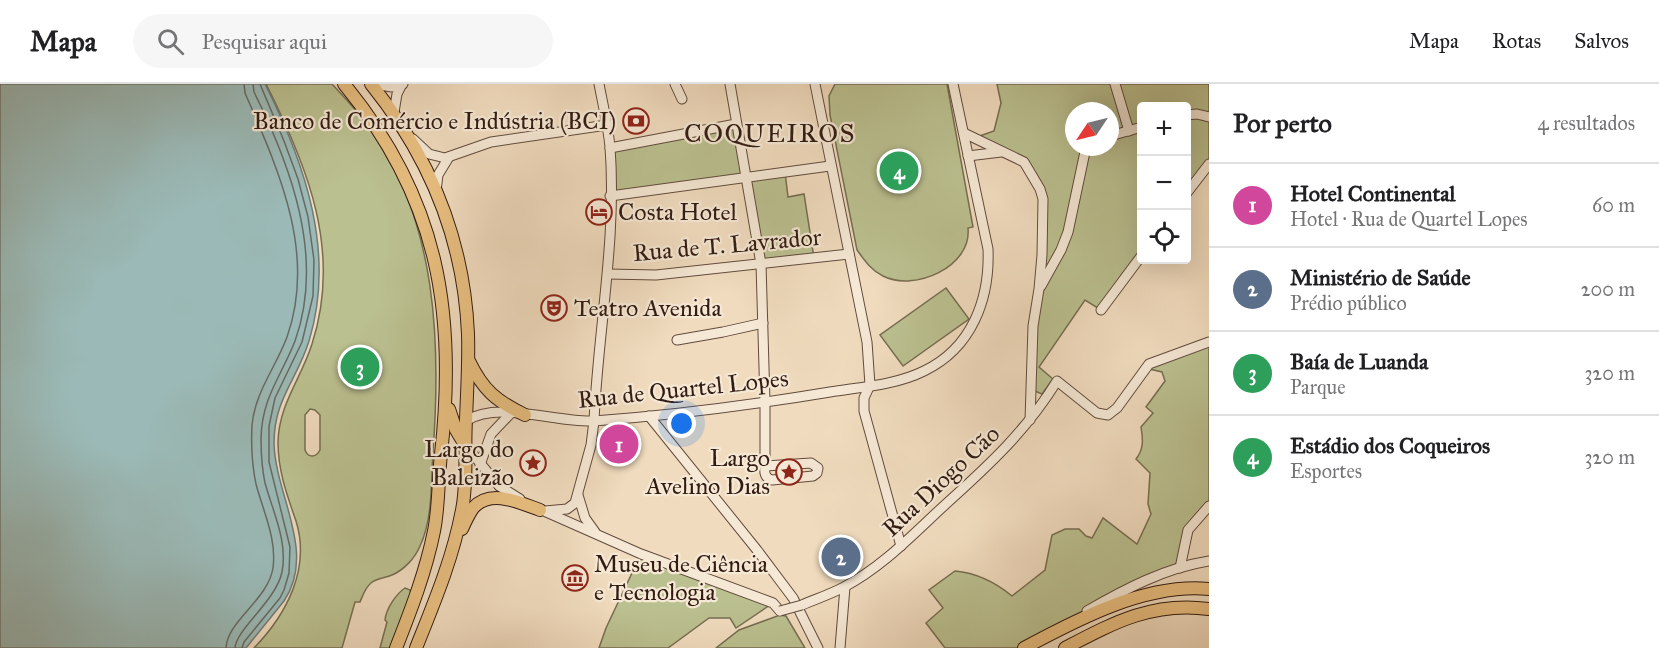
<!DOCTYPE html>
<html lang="pt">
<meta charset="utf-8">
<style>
:root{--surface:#fff;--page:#f6f6f6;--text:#202124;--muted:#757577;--line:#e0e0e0;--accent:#d93025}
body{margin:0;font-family:"IM FELL Great Primer",serif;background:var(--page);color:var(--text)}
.controls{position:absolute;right:18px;top:18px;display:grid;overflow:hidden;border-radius:6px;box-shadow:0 6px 24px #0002}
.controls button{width:54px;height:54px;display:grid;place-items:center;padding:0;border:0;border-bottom:2px solid var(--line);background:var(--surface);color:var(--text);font:30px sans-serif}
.compass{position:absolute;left:1065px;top:18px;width:54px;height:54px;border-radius:50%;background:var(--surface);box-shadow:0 6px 24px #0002;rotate:235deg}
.you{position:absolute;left:682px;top:340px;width:21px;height:21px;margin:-15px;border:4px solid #fff;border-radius:50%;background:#1a73e8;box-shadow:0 0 0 9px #1a73e833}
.badge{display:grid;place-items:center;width:39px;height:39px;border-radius:50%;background:var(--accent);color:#fff;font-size:20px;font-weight:700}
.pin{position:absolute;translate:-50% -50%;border:3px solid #fff;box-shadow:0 2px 6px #0006}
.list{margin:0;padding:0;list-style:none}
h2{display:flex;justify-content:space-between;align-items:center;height:78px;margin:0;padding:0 24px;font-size:26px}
h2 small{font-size:20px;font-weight:400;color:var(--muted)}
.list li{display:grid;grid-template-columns:39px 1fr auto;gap:18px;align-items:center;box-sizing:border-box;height:84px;padding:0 24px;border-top:2px solid var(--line)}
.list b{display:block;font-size:22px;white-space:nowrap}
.list p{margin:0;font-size:20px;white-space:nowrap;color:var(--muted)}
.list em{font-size:20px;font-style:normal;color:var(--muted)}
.icon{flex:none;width:33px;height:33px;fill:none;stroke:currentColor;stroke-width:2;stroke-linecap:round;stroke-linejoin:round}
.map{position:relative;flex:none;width:1209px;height:564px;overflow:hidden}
header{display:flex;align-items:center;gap:36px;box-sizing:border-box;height:84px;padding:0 30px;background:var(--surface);border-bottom:2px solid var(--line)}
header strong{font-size:28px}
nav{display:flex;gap:33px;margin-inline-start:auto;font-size:21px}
.search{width:420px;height:54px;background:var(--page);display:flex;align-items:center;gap:15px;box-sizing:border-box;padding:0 21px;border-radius:33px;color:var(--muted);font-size:22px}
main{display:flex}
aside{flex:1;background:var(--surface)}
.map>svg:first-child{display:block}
</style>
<header>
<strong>Mapa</strong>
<div class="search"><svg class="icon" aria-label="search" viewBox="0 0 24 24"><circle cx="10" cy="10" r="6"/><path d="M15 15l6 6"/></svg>Pesquisar aqui</div>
<nav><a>Mapa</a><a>Rotas</a><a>Salvos</a></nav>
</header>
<main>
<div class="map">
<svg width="1209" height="564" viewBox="0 0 1209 564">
<rect width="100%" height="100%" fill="#f0dbbe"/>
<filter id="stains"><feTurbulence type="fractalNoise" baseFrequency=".00333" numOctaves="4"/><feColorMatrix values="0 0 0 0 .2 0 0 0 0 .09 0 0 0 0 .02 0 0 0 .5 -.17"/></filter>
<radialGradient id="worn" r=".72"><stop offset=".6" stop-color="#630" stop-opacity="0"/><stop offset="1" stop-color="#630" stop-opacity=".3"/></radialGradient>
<g fill="#bbc090" stroke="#766e51" stroke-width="1.5" fill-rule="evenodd">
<path d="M266,0h66c14,15 29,31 41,48 64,93 68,212 60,320 -2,30 0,67 -13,94 -5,12 -16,24 -28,29 -7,3 -15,3 -21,8 -6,5 -8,12 -11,19h-5l-13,46h-88c32,-33 57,-79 42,-127 -9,-26 -18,-50 -18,-79 1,-38 23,-63 34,-98 30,-92 -4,-177 -46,-260zM310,325l5,1 5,5v35c-4,8 -12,8 -15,0v-35z"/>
<path d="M835,0h112l26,143 -5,1c4,39 -54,64 -85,48 -12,-6 -18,-15 -26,-26l-27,-135 -1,-19z"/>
<path d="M997,0h212v80l-22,30 -1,-88h-44l-1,149 -40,55 -16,-10 -46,67 14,12 -11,15 -12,-5 13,-190 -13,-29 -56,-32 20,-7 7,-28zM1074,27h36v36h-36z"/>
<polygon points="736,40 746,94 785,88 788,113 804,110 814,174 761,180 746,94 610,112 610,64"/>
<polygon points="946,204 969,235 903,282 880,251"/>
<path d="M1209,258v164l-17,18 -12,44 -26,9 -130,71h-79l-19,-25 17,-15 -14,-18 26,-19c22,2 40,11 57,25l33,-26 7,-35 13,-6h14l7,7 6,2 11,-20 34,26 14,-30 -3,-10 2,-31 -14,-14c8,-10 7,-20 5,-32l12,-14 -7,-6 19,-26 -3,-9 -17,-4z"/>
<polygon points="641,470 773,519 736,544 730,534 709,534 668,564 599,564 606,544"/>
<path d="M405,504l5,2 1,3 -20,55h-11l7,-26 -2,-2c1,-11 11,-26 20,-32z"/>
<polygon points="780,531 786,532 805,564 716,564 739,546"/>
</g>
<path fill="#9bbab7" stroke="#717a75" stroke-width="1.5" d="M0,0h265c40,79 71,169 44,257 -12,39 -35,58 -35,102 1,52 43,109 10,158l-38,47h-246z"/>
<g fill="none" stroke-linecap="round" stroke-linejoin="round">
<g stroke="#666a64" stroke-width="1.5">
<path d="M226,564c1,-27 42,-48 47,-80 4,-29 -10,-57 -17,-84 -4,-19 -5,-39 -4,-59 3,-33 24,-58 35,-88 30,-84 -9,-168 -42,-244l-1,-9"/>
<path d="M235,564c1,-19 41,-47 47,-76 6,-30 -9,-60 -17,-89 -3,-14 -4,-29 -4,-45 1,-41 20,-61 34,-97 30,-83 -4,-175 -41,-249l-1,-8"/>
<polyline points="242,564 244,558 280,514 284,506 289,489 290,463 269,378 269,342 275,314 302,258 313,212 314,176 308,133 298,95 284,57 260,0"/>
</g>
<g stroke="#624b3d" stroke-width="11">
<g id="minor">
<polyline points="374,0 392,3 403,0"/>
<polyline points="675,0 682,15"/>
<polyline points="730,0 761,180 765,318 765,382"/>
<polyline points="815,0 867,258 870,301 864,314 864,327 901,462"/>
<polyline points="1115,0 1129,47"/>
<polyline points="394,28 397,10 402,0"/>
<polyline points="1186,31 1197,30 1209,33"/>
<polyline points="964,49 1024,78 1040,105 1043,115 1042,171 1039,205 1033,242 1030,336"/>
<polyline points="1110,52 1142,43"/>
<polyline points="413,55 429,70 445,74 491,58 607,41"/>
<polyline points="610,64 736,40"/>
<polyline points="968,72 1001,68"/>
<polyline points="436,107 438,91 449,73"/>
<polyline points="1186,110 1209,80"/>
<polyline points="610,112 830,82"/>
<polyline points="608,190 656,191 849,170"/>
<polyline points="1041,202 1061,166 1068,148 1086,63"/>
<polyline points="1101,226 1142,171"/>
<polyline points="677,256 723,248 763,239"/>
<polyline points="649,332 757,466 793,514 818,564"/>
<path d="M466,337c32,-21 90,2 128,0 79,-6 158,-16 236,-29 31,-5 66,-7 94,-21 48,-23 66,-72 64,-122l-35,-165"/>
<polyline points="466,362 499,402 520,415"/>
<path d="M811,379l7,5 -1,5 -4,3 -41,4c-7,-2 -8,-7 -7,-14z"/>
<polyline points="480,381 491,350 512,328"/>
<polyline points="578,411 585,434 595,448"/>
<path d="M545,427l22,-2 8,-6 16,-58 3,-24c4,-91 23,-182 16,-274 -2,-21 -7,-42 -11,-63"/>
<polyline points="546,428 641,470 773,519 780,527"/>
<polyline points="1180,484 1188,446 1209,422"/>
<path d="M802,521c14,-6 29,-11 42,-18 40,-21 70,-54 103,-84 41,-37 80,-73 110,-122l40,32 11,2 9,-7 32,-44 60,-22"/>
<path d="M1087,527c38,-22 78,-43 122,-50"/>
<polyline points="840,564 845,503"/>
</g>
</g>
<g stroke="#321b12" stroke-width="14">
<g id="major">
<path d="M344,0c94,114 113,227 97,370 -3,26 -2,53 -7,77 -8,40 -23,79 -38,117"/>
<path d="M371,0c59,73 93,156 97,250 1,28 -1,57 -2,86 -2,30 2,60 -4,90 -9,48 -28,93 -46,138"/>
<path d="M469,277c14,29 27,40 56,54"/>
<polyline points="449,325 456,346 465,361"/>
<path d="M462,445c3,-7 7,-15 11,-21 18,-20 47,-5 67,2"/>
<path d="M1024,564c54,-29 122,-65 185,-59"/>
<path d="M1065,564c48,-25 88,-47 144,-39"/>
</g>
</g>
<use href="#minor" stroke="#f5e8d5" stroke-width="9"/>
<use href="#major" stroke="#e8be7f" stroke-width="12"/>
<g stroke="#624b3d" stroke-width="11" stroke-linecap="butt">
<polyline id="minor-bridge" points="780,527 802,521"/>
</g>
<use href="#minor-bridge" stroke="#f5e8d5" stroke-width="9"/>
</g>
<defs>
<g id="bank-ring" transform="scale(1.35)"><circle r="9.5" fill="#f5e8d5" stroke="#8f2418" stroke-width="1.5"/><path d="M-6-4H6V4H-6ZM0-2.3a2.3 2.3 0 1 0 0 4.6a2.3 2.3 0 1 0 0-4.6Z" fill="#8f2418"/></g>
<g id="hotel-ring" transform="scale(1.35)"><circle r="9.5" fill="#f5e8d5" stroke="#8f2418" stroke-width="1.5"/><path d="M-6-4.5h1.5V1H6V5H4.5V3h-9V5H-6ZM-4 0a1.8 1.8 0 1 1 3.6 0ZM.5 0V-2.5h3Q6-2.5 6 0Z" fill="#8f2418"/></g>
<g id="theatre-ring" transform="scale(1.35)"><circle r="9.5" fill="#f5e8d5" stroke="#8f2418" stroke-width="1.5"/><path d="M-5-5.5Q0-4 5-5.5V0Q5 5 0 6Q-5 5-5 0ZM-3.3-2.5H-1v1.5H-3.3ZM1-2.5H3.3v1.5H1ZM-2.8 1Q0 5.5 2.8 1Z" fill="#8f2418"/></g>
<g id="sight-ring" transform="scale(1.35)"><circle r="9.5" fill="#f5e8d5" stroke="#8f2418" stroke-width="1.5"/><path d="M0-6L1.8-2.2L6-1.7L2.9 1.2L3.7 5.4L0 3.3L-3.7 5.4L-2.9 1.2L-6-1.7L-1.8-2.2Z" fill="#8f2418"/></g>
<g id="museum-ring" transform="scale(1.35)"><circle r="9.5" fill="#f5e8d5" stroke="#8f2418" stroke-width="1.5"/><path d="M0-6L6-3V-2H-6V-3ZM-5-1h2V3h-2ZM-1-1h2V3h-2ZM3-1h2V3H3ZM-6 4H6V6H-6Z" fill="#8f2418"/></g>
</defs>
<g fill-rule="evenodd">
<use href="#bank-ring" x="636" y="37"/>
<use href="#hotel-ring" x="599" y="128"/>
<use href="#theatre-ring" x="554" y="224"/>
<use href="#sight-ring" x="533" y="379"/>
<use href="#sight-ring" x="789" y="388"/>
<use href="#museum-ring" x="575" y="494"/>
</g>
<g text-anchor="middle" stroke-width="4.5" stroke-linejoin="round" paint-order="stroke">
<g font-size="24" fill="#321b12" stroke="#f5e8d5" text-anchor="end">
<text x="616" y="45">Banco de Comércio e Indústria (BCI)</text>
<text x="618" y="136" text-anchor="start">Costa Hotel</text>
<text x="574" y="232" text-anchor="start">Teatro Avenida</text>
<text x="514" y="373">Largo do<tspan x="514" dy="28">Baleizão</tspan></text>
<text x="770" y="382">Largo<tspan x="770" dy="28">Avelino Dias</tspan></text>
<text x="594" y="488" text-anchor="start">Museu de Ciência<tspan x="594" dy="28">e Tecnologia</tspan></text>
</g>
<g font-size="24" fill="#321b12" stroke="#f5e8d5">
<text transform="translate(727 161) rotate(-5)" y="8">Rua de T. Lavrador</text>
<text transform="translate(683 305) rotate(-6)" y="8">Rua de Quartel Lopes</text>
<text transform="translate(941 397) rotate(-43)" y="8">Rua Diogo Cão</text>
</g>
<g font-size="26" letter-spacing="1.5" fill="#321b12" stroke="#f5e8d5">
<text x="770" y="58">COQUEIROS</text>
</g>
</g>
<rect width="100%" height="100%" filter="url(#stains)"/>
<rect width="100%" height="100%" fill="url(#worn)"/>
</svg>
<div class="controls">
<button>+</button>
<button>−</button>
<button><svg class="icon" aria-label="locate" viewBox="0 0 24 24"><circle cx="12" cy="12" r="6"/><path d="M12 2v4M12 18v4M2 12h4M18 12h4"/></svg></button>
</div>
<svg class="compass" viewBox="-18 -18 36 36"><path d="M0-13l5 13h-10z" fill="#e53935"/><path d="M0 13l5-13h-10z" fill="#757577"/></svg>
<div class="you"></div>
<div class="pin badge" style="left:619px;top:360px;background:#d1479c">1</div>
<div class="pin badge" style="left:841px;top:473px;background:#5c6f8a">2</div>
<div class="pin badge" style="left:360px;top:283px;background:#2e9e5b">3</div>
<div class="pin badge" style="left:899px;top:87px;background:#2e9e5b">4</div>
</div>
<aside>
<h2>Por perto<small>4 resultados</small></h2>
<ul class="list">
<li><span class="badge" style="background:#d1479c">1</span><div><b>Hotel Continental</b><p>Hotel · Rua de Quartel Lopes</p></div><em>60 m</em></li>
<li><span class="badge" style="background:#5c6f8a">2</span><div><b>Ministério de Saúde</b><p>Prédio público</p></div><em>200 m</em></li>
<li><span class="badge" style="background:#2e9e5b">3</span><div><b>Baía de Luanda</b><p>Parque</p></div><em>320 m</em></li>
<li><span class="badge" style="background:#2e9e5b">4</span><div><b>Estádio dos Coqueiros</b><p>Esportes</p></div><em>320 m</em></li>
</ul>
</aside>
</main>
